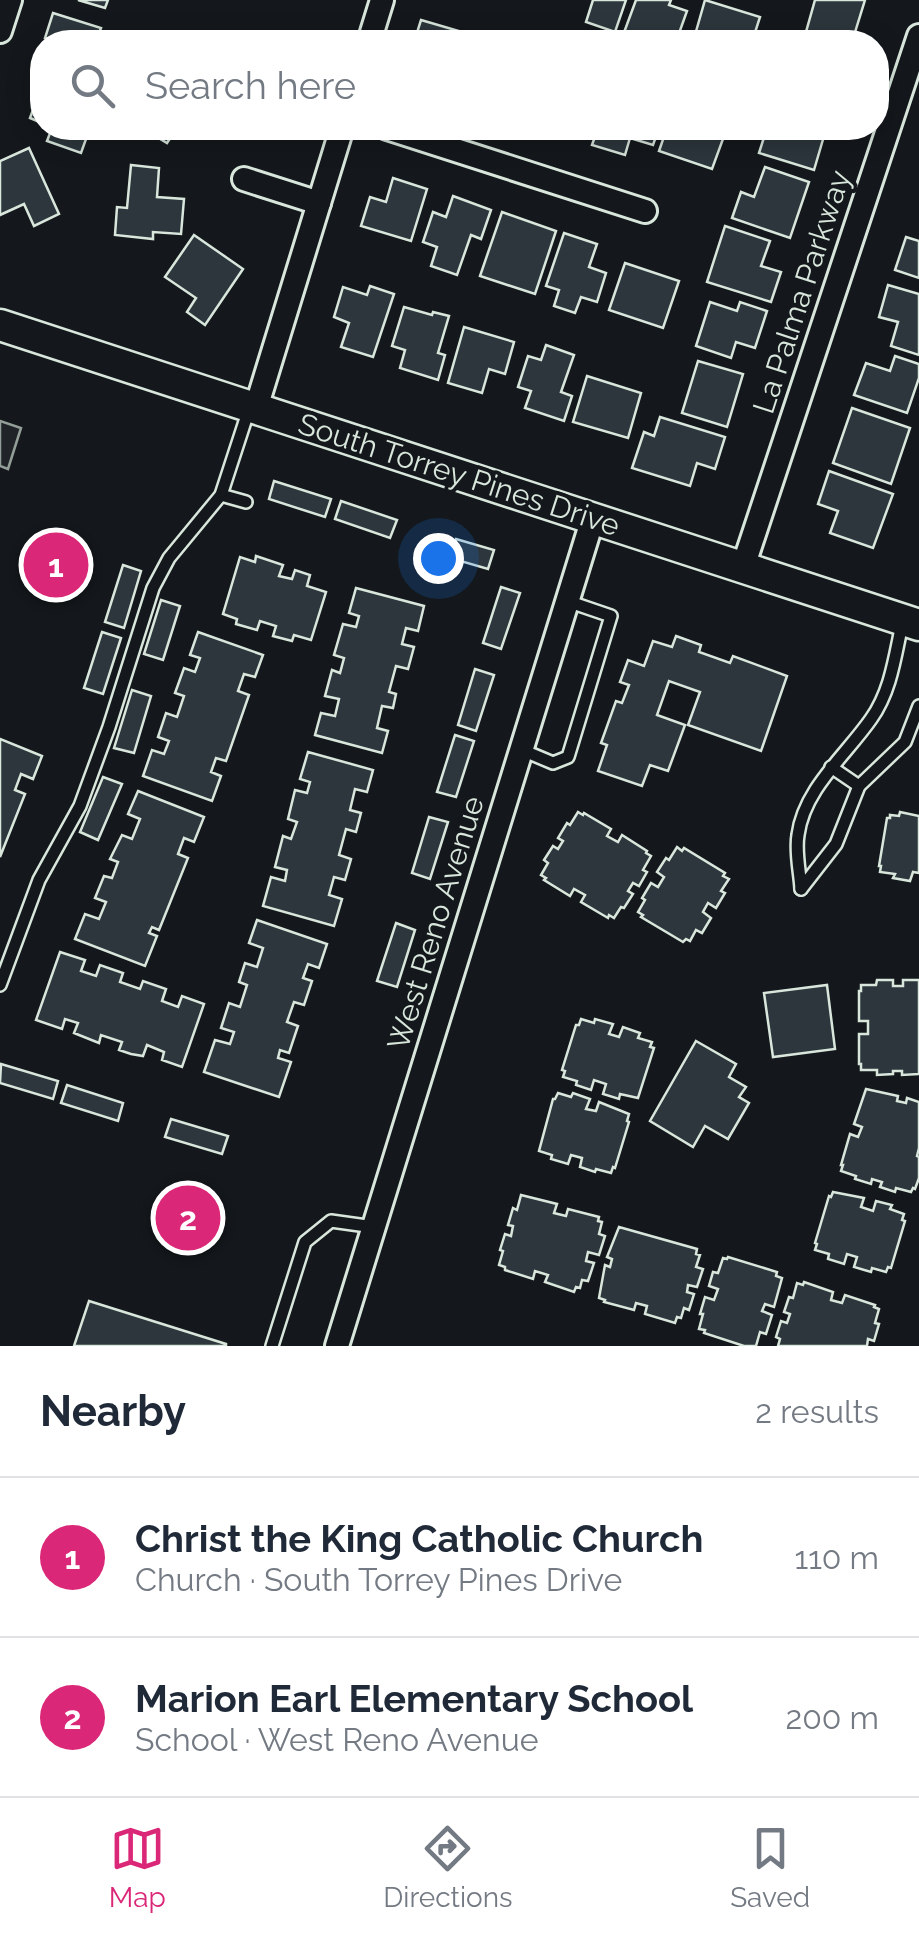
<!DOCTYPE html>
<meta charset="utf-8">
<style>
:root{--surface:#fff;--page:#f2f2f3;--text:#1f2937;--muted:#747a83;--line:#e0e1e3;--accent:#db2777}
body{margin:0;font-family:Raleway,sans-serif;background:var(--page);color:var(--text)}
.you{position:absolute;left:438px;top:558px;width:35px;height:35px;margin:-25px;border:8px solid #fff;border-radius:50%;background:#1a73e8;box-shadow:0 0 0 15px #1a73e833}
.badge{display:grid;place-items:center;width:65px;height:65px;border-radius:50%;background:var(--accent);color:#fff;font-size:32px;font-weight:700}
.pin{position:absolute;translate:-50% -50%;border:5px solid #fff;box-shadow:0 2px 10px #0006}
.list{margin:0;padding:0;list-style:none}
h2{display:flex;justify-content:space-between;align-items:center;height:130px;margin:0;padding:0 40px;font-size:42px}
h2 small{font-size:32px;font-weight:400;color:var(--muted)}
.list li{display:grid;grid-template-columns:65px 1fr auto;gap:30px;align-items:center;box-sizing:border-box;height:160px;padding:0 40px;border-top:2px solid var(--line)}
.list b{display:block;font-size:38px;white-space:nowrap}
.list p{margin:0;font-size:32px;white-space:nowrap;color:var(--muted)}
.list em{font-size:32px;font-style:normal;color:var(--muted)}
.icon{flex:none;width:55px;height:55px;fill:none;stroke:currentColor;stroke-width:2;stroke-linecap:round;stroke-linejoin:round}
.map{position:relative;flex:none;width:919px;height:1346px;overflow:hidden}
.search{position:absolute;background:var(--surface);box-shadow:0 5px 25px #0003;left:30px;right:30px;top:30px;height:110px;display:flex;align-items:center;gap:25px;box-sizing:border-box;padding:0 35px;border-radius:40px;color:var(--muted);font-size:38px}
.sheet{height:450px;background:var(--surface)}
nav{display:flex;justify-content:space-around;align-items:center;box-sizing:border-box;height:140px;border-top:2px solid var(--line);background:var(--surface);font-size:28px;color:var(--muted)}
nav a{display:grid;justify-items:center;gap:5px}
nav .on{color:var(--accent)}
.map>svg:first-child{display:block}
</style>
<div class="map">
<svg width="919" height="1346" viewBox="0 0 919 1346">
<rect width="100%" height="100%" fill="#14181c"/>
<polygon fill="#202428" stroke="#939e99" stroke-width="2.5" points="0,421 21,428 8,469 0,466"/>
<g fill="#2c363c" stroke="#d8e6dc" stroke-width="2.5">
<polygon points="78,0 108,0 105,8"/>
<polygon points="593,0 626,0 615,32 586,22"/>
<polygon points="636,0 671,0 669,5 687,11 677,39 663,35 660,42 636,42 622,38"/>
<polygon points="705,0 760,17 752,42 693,42"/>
<polygon points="815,0 865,0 852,42 841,42 806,32"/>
<polygon points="53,13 101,28 96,42 61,42 45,38"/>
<polygon points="421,20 476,36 474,42 414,42"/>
<polygon points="40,90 42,91 42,123 30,118"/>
<polygon points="52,128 90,128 81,153 47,141"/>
<polygon points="142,128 177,128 167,143"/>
<polygon points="598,128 659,128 653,145 630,138 625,155 592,145"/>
<polygon points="667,128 727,128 712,169 659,151"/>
<polygon points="767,128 801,128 824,136 814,170 759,153"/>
<polygon points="29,148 59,214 34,226 24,204 0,215 0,161"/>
<polygon points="131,165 159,168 157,197 184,199 181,234 153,232 153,239 115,235 117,207 127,208"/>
<polygon points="765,167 809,182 790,238 732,218 741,192 754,197"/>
<polygon points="393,178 427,189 411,241 361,226 370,197 386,202"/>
<polygon points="453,196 491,210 481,239 471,235 457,275 431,266 437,247 423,242 433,212 446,217"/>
<polygon points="502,212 556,231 535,294 480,276"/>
<polygon points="725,226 770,241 761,266 781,272 771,302 707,282"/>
<polygon points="564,233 597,244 589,267 606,273 597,302 581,297 575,313 554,306 559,290 546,286"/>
<polygon points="194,235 243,269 205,325 187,312 196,298 165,277"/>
<polygon points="906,237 919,241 919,278 895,270"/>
<polygon points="625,263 679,281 663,328 609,310"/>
<polygon points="888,285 919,294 919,355 891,346 898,322 879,317"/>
<polygon points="370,286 394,294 373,357 341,347 349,323 334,317 343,287 367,295"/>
<polygon points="710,302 737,311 740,302 767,311 755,348 736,342 731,358 696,346"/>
<polygon points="404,307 432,315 433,312 449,316 438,353 445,355 438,380 400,368 405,350 392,346"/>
<polygon points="464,327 514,342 505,374 489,369 482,393 448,383"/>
<polygon points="546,345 574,355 561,392 572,396 564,421 525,408 531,391 518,387 528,356 541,360"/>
<polygon points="895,356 919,364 919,378 907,413 854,395 866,363 890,371"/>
<polygon points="698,361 743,374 727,427 682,413"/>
<polygon points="587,376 641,393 628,438 573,422"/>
<polygon points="852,408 910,428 891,484 833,463"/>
<polygon points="660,417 725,437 715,469 697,463 690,486 632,468 644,432 654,436"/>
<polygon points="829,471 893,494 873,548 830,533 838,511 818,504"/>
<polygon points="274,481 331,499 325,517 269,499"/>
<polygon points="341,501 397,520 390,538 335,519"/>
<polygon points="456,539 494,550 488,569 450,558"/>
<polygon points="256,556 283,565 279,576 292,579 295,570 310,575 307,586 326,592 311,640 294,635 292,641 273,636 276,626 260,621 257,630 236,624 237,619 223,614 240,557 255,562"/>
<polygon points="123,565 141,571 124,628 105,622"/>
<polygon points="501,587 520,593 501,649 483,643"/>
<polygon points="356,588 424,606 418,631 406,628 402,644 414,647 408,669 396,666 389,692 396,694 393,708 382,706 377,728 388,731 382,753 315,735 321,713 335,716 339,699 325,696 332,670 340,673 344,658 334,655 343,624 356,627 359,616 349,613"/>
<polygon points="161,600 180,606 163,660 144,654"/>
<polygon points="102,632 121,638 103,694 84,688"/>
<polygon points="198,632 263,655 255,677 244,674 238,691 249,695 226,761 216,758 211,772 221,776 212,801 143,776 152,750 164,754 169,741 158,737 166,713 177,717 184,696 175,693 184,668 195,672 200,658 190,655"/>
<polygon points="676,636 701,645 699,652 730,663 733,656 787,676 761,751 688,725 700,692 669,681 657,715 685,725 668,771 650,765 642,786 598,771 607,745 601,743 616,701 622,703 629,685 620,682 628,660 644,666 653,641 672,647"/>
<polygon points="475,669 494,675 476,731 458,725"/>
<polygon points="132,690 151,696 134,753 114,748"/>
<polygon points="455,735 474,741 456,797 437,792"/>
<polygon points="0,739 42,756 33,779 21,774 15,790 25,794 0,857"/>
<polygon points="308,752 373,770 367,792 355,789 350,810 361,813 356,832 346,829 339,855 351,859 345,880 334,877 329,895 342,899 334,926 263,906 271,877 285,881 287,870 275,867 283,836 291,839 297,822 288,819 295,790 307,793 310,782 300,779"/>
<polygon points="103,777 122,784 98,840 80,832"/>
<polygon points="138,791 204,817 194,842 184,838 178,854 188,858 159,930 152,927 149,933 157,936 145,966 75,939 85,914 99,919 106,902 95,898 104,876 112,878 118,862 110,859 122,835 132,839 140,819 128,814"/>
<polygon points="578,812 583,815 584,813 611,829 607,836 618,842 622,835 647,851 646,853 651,856 643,870 647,872 639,886 633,883 628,891 633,894 624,908 621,907 614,918 609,915 608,918 581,902 585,895 574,889 570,896 544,880 546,878 541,875 548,863 544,860 553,846 558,849 563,841 558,838 567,823 570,825"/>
<polygon points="900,812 919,816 919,873 913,872 910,881 893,878 895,874 880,872 881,866 879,866 887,818 890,818 890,815 899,816"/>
<polygon points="429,817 448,822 430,879 412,873"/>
<polygon points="677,847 682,851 684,848 725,873 723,876 729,879 721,891 725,893 716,908 708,903 703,912 711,918 702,933 696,930 690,941 686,939 683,942 641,917 643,915 638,912 645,900 642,898 651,883 658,887 664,877 657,872 666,858 669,860"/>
<polygon points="257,920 327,944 319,968 308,964 303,978 312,981 304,1005 294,1002 287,1022 298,1026 289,1053 280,1050 278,1058 291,1062 279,1097 204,1072 215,1040 230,1044 234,1032 221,1028 229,1003 240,1007 247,985 239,982 245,963 257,967 263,948 249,943"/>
<polygon points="396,923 415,930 397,987 377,981"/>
<polygon points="60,952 85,960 81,971 96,976 100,965 123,973 120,982 140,989 143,981 166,989 162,1001 178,1007 182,996 204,1004 182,1067 162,1060 164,1052 147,1045 143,1056 131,1054 119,1050 122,1042 101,1035 99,1043 74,1033 78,1023 65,1019 62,1029 36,1020"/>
<polygon points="877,980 893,980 893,986 903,986 903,980 919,980 919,1074 902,1075 902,1071 893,1071 893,1074 877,1075 877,1070 861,1070 861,1064 859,1064 859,1034 868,1034 868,1021 859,1021 859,991 861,991 861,985 876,985"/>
<polygon points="827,985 835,1049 773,1057 764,993"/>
<polygon points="581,1019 594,1023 595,1019 613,1024 609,1034 619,1037 623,1027 640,1033 638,1038 652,1042 650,1047 654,1048 638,1098 620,1094 619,1099 603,1094 606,1084 594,1080 591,1090 576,1085 577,1081 563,1077 565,1071 562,1070 576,1025 579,1025"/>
<polygon points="696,1041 736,1064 729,1077 746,1087 739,1097 749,1103 728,1139 705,1126 693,1147 650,1121"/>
<polygon points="1,1064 58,1081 53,1099 0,1083"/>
<polygon points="67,1085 123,1103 118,1121 61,1103"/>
<polygon points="866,1089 898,1096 897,1101 906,1103 907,1098 919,1102 919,1148 917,1156 919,1157 919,1178 915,1189 913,1188 911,1192 896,1188 895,1192 880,1187 882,1182 872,1179 871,1184 855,1179 856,1176 841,1171 843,1165 841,1165 850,1134 858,1137 862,1127 854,1124"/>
<polygon points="558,1093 571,1097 573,1093 590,1099 586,1109 596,1111 599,1102 629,1114 627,1121 629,1122 615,1168 613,1167 611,1173 596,1169 595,1172 580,1167 582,1158 571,1155 568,1164 551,1159 552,1155 539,1151 553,1099 555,1099"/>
<polygon points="171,1119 228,1136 222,1154 165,1137"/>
<polygon points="833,1192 864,1198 861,1207 873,1211 876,1201 892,1205 890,1209 904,1214 902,1220 905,1221 891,1268 888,1267 886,1272 872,1268 871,1272 854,1267 857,1257 847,1254 844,1264 828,1259 829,1254 815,1250 817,1244 815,1243 829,1196 831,1197"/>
<polygon points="521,1195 557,1204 554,1213 566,1216 568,1209 599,1217 598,1221 602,1222 599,1234 605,1236 599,1255 588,1252 586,1261 594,1263 588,1281 582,1280 580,1288 576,1287 574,1292 545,1282 548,1275 535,1271 533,1279 505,1270 505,1267 499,1265 503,1251 500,1250 505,1234 511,1236 513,1226 508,1225 513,1208 517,1210"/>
<polygon points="619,1227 697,1249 696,1254 700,1255 696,1267 703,1269 697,1287 688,1285 687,1292 694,1294 689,1310 684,1308 681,1318 677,1317 675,1323 645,1314 647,1306 636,1303 634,1310 604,1302 605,1300 599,1298 605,1265 610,1267 612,1259 607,1257"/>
<polygon points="728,1257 777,1272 776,1276 782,1278 774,1307 765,1304 762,1311 772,1315 766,1334 760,1332 756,1346 744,1346 704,1333 705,1330 699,1329 703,1314 700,1314 705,1297 714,1300 718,1289 709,1286 713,1272 718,1273 723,1258 727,1259"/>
<polygon points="804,1282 833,1292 831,1300 842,1303 845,1295 875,1305 874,1307 879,1309 875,1323 879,1324 874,1341 868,1339 867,1346 778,1346 780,1339 776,1337 781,1321 787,1323 790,1314 784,1312 789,1297 793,1298 797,1283 803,1285"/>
<polygon points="89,1301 226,1344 226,1346 74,1346"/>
</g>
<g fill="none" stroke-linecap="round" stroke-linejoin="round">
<g stroke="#d8e6dc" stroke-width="16">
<g id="service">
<polyline points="221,495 246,502"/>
<polyline points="522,750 553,763 568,757 611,616 567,601"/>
<polyline points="831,767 859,786"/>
<path d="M801,889c-1,-17 -6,-37 -3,-54 6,-46 48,-80 73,-116 20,-28 24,-63 31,-95"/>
<polyline points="801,889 836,844 859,786 905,742 919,706"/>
<polyline points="0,985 39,880 80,806 109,727 153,588 169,558 221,495 250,406"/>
<polyline points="272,1346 305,1242 331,1221 374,1227"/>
</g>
</g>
<g stroke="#d8e6dc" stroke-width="28">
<g id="minor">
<polyline points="0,31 10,0"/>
<polyline points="369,42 382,0"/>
<polyline points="387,128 645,211"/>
<polyline points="244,179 319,203"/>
<polyline points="256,408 342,128"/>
<polyline points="743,567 919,36"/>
<polyline points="337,1346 593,518"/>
</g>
</g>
<g stroke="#d8e6dc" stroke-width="35">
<polyline id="secondary" points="0,325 919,625"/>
</g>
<use href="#service" stroke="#14181c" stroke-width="11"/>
<use href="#minor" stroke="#14181c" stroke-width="22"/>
<use href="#secondary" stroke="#14181c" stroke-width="30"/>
</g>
<g text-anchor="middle" stroke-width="8" stroke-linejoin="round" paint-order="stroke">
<g font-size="30" fill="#d8e6dc" stroke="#14181c">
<text transform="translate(802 292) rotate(-72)" y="10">La Palma Parkway</text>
<text transform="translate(459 475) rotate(18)" y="10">South Torrey Pines Drive</text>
<text transform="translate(436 923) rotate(-73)" y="10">West Reno Avenue</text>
</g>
</g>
</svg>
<div class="you"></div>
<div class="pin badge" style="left:56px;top:565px">1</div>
<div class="pin badge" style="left:188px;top:1218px">2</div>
<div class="search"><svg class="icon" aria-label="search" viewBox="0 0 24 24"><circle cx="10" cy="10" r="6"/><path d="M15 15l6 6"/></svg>Search here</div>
</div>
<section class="sheet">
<h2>Nearby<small>2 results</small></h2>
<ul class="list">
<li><span class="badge">1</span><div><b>Christ the King Catholic Church</b><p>Church · South Torrey Pines Drive</p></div><em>110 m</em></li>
<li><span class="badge">2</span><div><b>Marion Earl Elementary School</b><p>School · West Reno Avenue</p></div><em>200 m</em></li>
</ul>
</section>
<nav>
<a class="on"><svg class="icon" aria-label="map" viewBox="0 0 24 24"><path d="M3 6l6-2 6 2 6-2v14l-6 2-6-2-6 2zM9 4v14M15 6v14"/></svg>Map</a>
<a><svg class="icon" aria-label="directions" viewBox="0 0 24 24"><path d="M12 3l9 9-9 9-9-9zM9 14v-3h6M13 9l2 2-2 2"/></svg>Directions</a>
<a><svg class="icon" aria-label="saved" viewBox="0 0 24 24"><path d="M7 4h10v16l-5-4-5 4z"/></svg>Saved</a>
</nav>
